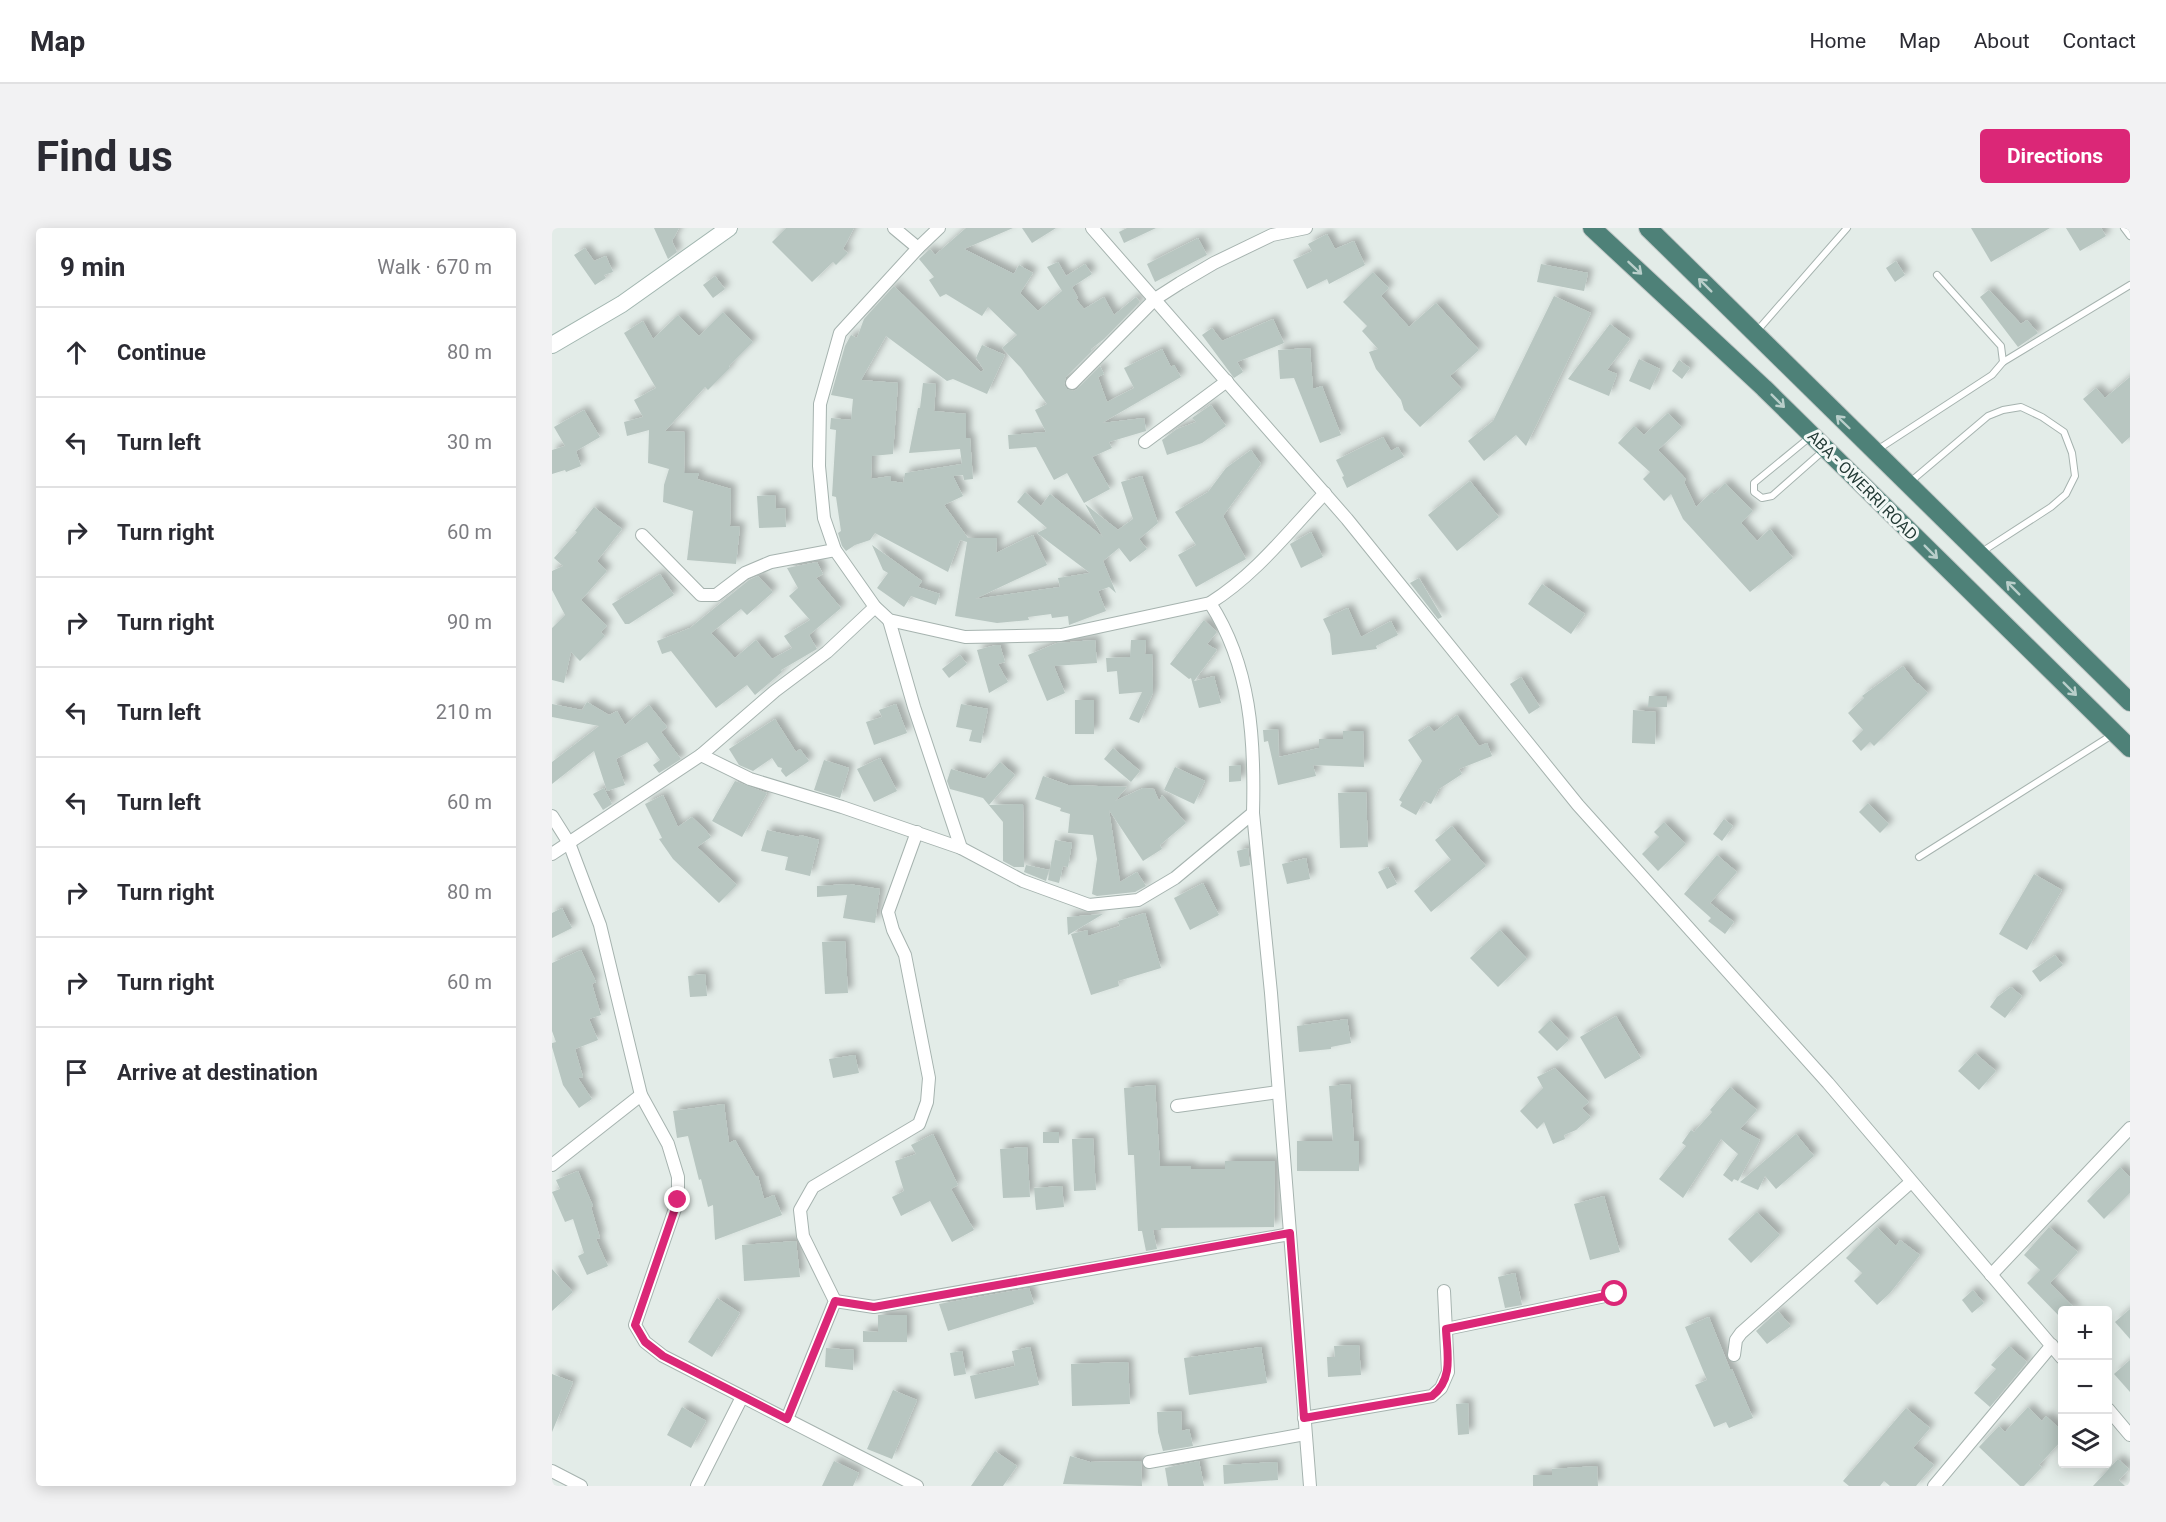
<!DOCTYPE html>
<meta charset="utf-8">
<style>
:root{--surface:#fff;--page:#f2f2f3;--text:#2b2b33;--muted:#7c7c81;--line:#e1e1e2;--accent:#db2777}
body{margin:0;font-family:Roboto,sans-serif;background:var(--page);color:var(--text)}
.controls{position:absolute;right:18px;bottom:18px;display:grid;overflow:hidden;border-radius:6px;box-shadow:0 3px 15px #0003}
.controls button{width:54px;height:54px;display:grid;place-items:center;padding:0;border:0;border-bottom:2px solid var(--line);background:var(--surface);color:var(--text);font:30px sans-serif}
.stop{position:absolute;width:18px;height:18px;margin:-14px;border:4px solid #db2777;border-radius:50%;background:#fff}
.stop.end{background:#db2777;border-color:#fff;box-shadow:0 2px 6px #0008}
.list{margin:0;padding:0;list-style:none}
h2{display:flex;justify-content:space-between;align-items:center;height:78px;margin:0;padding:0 24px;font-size:26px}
h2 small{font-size:20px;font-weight:400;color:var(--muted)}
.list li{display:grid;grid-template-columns:39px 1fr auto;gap:18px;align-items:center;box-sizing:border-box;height:90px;padding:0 24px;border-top:2px solid var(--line)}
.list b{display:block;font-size:22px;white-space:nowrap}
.list em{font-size:20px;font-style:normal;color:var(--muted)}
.icon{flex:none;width:33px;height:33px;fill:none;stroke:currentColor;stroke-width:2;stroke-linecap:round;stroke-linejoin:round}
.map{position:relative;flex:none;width:1578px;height:1258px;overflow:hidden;border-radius:6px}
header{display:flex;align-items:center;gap:36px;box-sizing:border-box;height:84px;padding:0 30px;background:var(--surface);border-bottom:2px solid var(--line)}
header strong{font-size:28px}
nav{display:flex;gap:33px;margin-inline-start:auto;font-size:21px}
.intro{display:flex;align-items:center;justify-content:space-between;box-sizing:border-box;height:144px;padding:0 36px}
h1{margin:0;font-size:42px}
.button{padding:15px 27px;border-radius:6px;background:var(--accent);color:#fff;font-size:21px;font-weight:700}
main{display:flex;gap:36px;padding:0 36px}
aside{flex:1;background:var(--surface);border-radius:6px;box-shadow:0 3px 15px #0003}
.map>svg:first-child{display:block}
</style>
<header>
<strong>Map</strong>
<nav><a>Home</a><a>Map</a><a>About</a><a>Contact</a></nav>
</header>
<div class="intro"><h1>Find us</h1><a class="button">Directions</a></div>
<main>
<aside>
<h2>9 min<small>Walk · 670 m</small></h2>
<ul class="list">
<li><svg class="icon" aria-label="ahead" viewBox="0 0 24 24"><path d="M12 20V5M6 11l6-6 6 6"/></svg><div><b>Continue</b></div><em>80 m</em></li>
<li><svg class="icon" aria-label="left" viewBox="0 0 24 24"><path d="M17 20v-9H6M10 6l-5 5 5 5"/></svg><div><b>Turn left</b></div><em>30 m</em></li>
<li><svg class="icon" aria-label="right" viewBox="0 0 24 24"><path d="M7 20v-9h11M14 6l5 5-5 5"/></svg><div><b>Turn right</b></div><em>60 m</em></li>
<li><svg class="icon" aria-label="right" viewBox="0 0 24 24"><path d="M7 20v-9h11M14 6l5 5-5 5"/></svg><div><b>Turn right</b></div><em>90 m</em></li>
<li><svg class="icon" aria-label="left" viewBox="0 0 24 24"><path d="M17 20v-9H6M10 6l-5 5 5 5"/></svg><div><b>Turn left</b></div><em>210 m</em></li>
<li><svg class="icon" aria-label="left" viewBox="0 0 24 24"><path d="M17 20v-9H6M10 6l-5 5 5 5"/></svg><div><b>Turn left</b></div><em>60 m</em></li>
<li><svg class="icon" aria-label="right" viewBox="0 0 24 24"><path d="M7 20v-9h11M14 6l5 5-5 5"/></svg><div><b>Turn right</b></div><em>80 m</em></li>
<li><svg class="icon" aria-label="right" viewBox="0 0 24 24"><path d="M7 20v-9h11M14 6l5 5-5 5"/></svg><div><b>Turn right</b></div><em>60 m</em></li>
<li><svg class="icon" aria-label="arrive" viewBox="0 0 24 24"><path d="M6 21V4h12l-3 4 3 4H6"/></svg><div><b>Arrive at destination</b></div></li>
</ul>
</aside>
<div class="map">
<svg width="1578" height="1258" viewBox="0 0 1578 1258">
<defs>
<filter id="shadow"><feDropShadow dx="5" dy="-5" stdDeviation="3" flood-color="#0004"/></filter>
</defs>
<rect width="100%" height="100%" fill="#e3ece8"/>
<g fill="#b8c6c1" filter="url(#shadow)">
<polygon points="102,0 127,0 120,13 125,24 116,31"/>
<polygon points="234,0 302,0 291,21 296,25 284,37 281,34 260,54 220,14"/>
<polygon points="414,0 461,0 412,21 462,46 467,37 481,45 468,65 486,83 510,63 495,39 506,34 514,48 533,36 540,46 520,59 526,70 524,71 532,81 552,69 562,87 584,69 588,74 552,111 539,121 540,123 514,149 512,157 515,161 522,163 525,161 548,138 552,146 546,149 555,174 582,160 572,140 610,121 619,139 622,137 629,149 550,195 592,190 594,203 557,214 560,220 540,229 558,261 532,275 515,245 502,252 484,219 457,221 456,207 494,204 483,182 495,176 469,140 450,120 465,107 436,79 430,88 394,66 388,69 377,52 382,49 367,31 378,21 383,27"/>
<polygon points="470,0 504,0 480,15"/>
<polygon points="575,0 604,0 572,15 567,4"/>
<polygon points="1419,0 1498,0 1439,34"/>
<polygon points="1514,0 1549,0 1554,8 1528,23"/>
<polygon points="775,6 783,21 802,13 813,37 777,56 775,51 755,61 741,32 760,23 756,16"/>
<polygon points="646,10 655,27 603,54 595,36"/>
<polygon points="33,20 42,33 54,28 61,44 52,47 54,50 43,57 22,27"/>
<polygon points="1344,33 1353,47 1343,54 1334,40"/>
<polygon points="989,36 1036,45 1032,63 985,54"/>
<polygon points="821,44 837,60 829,68 857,99 884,75 927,122 898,148 910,161 868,199 852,182 849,172 824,141 817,124 826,121 810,103 815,98 791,74"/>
<polygon points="163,48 173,61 161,70 151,57"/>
<polygon points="342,58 429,144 432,142 424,130 430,117 453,127 435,166 401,151 395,153 334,108 309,152 346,155 341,226 320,228 319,251 339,248 339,253 351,255 353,245 410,236 408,221 357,225 366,180 368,180 371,155 384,156 382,183 414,186 414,210 418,210 421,251 412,252 411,247 401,248 411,268 392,277 416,310 445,310 444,325 481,307 495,337 423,371 508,359 506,350 538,345 485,305 495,300 465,274 473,264 489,278 498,266 551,309 533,276 566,302 581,291 569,254 590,248 606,295 587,311 595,321 578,334 567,320 551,333 564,365 557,359 546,363 554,383 517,397 516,388 500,390 499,386 476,389 477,392 445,395 403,388 415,314 408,312 396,344 323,305 318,312 303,317 294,323 290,318 286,305 289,303 284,269 280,268 284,202 278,201 279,190 299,192 301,171 279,167 293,118 299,107 305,110 312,91"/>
<polygon points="1437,62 1469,96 1475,92 1486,105 1466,119 1428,69"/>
<polygon points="1002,68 1039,85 974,218 964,207 932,233 916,213 941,193"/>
<polygon points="171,84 201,114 177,138 178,140 156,162 153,159 113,203 133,204 132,245 147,245 145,251 179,261 178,298 188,299 184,336 135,332 141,283 111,274 112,257 117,241 96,235 97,202 75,208 72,194 91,189 82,172 104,160 72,105 91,93 101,111 126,87 147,108"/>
<polygon points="721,91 732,115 685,134 691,144 682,150 650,107 660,100 670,113"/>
<polygon points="1058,96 1078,111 1055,142 1065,146 1057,168 1016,151"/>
<polygon points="758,120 761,161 770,158 789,207 768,215 742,150 728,151 726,122"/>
<polygon points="1087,131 1108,141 1098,162 1077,153"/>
<polygon points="1127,132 1138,140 1130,151 1120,143"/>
<polygon points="1578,149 1578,209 1570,216 1531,171 1544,160 1553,170"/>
<polygon points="659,177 674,198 650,215 615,227 610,212 625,201 644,194 640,190"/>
<polygon points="32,182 48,209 24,223 29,238 14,244 13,242 0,246 0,222 13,218 2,199"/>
<polygon points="1116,185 1130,199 1106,222 1134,251 1132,254 1144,279 1160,264 1162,266 1173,255 1201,283 1189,295 1205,313 1218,301 1241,330 1198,364 1131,291 1119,266 1112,273 1091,251 1098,244 1066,215 1082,198 1092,207"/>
<polygon points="831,209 839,223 846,219 852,229 795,260 790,249 792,248 784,232"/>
<polygon points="699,222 709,236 671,288 694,331 644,359 626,327 644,317 623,284 656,264 674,240"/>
<polygon points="918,253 947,289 905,323 876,287"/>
<polygon points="223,267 224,281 233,280 234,299 207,300 205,268"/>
<polygon points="42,279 70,301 45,333 55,343 29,372 55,398 49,404 53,408 28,433 19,424 12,455 0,452 0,400 13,387 0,362 0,343 11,338 2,330 25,304 23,303"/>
<polygon points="759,304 771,329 749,340 738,316"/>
<polygon points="320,317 370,353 366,359 388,366 384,377 359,368 352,379 325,360 336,345 331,342"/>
<polygon points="265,334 271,346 264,350 289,380 257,407 265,421 229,442 230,444 203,467 195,457 164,480 119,423 110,426 105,413 138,400 197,352 206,348 221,364 195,387 189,381 159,405 183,430 204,412 220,431 240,420 232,408 258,392 237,368 246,360 235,340"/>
<polygon points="108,346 122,367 77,396 73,396 60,376"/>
<polygon points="867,350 890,389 886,391 858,355"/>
<polygon points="990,356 1033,386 1019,406 976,376"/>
<polygon points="796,380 809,409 839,393 846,407 824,418 825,421 780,427 778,406 771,391"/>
<polygon points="652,392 665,404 655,416 665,422 642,453 662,448 669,475 647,480 639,450 637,451 618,436"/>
<polygon points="543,412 545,435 502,438 513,465 495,473 476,427 505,415"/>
<polygon points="579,412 594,412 593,426 600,426 601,465 587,495 577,491 590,464 567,466 565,443 555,444 554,430 578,429"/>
<polygon points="444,417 448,417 453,434 446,436 456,454 437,465 425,422"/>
<polygon points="408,427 415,436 397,450 390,441"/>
<polygon points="1351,438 1365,456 1366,455 1376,465 1322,518 1318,514 1309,523 1300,513 1311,502 1296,485 1312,470 1310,468"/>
<polygon points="969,449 988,479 977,486 958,456"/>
<polygon points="1097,468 1115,468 1115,479 1096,479"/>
<rect x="523" y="472" width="19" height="34"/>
<polygon points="35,474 57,487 65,483 73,497 97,477 115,499 109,504 129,531 107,545 101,537 108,532 95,514 64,531 73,557 55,563 42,523 0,556 0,534 47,498 0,489 0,476 30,482"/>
<polygon points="344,476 355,505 322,517 314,494 330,489 327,482"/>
<polygon points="409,476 436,481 429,515 417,513 420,502 404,499"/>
<polygon points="1081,482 1104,484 1103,516 1080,515"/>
<polygon points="905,487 927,518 935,515 940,528 907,541 910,546 887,561 879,576 872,573 864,587 848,578 850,574 847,572 870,533 856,512 877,498 882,504"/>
<polygon points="223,491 244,524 248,521 257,533 234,549 229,543 230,540 226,539 220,530 201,543 187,537 177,521"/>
<polygon points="726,501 727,529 767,520 767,511 791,511 791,503 811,503 812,539 761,537 764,548 726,557 716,513 712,514 711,502"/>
<polygon points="561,520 588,543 579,554 552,531"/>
<polygon points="328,530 345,563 322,574 305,541"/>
<polygon points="272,532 297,540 288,570 262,562"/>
<polygon points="448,534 463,547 437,577 471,576 472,639 462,639 451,633 451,594 431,570 398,561 395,553 399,541 433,551"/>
<polygon points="689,537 689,553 677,554 677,538"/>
<polygon points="623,539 653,553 642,576 612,562"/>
<polygon points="491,548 516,557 575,559 563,573 591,560 602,561 607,573 610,567 634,595 608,617 610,621 591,633 557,582 568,654 585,644 594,658 583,664 545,668 540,666 545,631 541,607 516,605 518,586 508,583 509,580 483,571"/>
<polygon points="183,553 215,565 190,609 160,593"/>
<polygon points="52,560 60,576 51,582 41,566"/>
<polygon points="814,564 816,619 788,620 786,565"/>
<polygon points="111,567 126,599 140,589 153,601 159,609 145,619 185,657 167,675 121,631 107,611 110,610 93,576"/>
<polygon points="1316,575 1337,596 1328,605 1307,584"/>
<polygon points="1172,591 1181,598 1170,613 1161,606"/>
<polygon points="1112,594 1134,616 1106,643 1090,626 1107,609 1102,604"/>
<polygon points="900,598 934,638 879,684 862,663 899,632 883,612"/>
<polygon points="215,602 247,609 248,607 267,612 258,648 233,642 236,629 209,623"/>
<polygon points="503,612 520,615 516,639 511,638 507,655 496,652"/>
<polygon points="696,620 698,637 688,639 685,623"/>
<polygon points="1165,627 1185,644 1158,675 1182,694 1173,706 1156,693 1159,690 1132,666"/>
<polygon points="754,630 758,651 735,656 730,636"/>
<polygon points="474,637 497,642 494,653 472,644"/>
<polygon points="836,639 845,656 835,661 826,644"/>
<polygon points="1482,646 1510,662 1475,722 1447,706"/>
<polygon points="651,655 667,687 638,702 622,670"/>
<polygon points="297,656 328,661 323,695 291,690 295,667 265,669 265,658"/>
<polygon points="10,680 20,700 0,710 0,685"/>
<polygon points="593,685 609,740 566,753 567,758 539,767 519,706 536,702 536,708 568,698 566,693"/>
<polygon points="551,686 516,707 515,689"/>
<polygon points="948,702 975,731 946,759 918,730"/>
<polygon points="293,713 296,765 273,766 270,714"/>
<polygon points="29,722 44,754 40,756 49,787 37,791 46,812 23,821 31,849 26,850 40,871 27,880 11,857 0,819 0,815 4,814 0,803 0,735"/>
<polygon points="1503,727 1511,737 1488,754 1480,743"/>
<polygon points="153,746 155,768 138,769 136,748"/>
<polygon points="1459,759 1470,768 1453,790 1438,779 1445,769"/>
<polygon points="1064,788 1089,830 1053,851 1028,809"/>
<polygon points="795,791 799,815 779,819 779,821 747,824 745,798"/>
<polygon points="998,792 1017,812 1005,823 986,804"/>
<polygon points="1423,825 1444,843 1427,862 1406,843"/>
<polygon points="303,827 307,845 281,850 277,831"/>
<polygon points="1003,840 1037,874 1030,880 1039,889 1024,902 1012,907 1013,911 1001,916 992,894 985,901 968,883 991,860 985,849"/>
<polygon points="798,856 802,913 807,913 807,943 745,943 745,913 781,913 777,858"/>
<polygon points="603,857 608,938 639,938 639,941 673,941 673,933 723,933 722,999 609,1000 609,1002 601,1002 605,1021 594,1023 590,1003 586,1003 582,927 576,927 572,860"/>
<polygon points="1178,859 1205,882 1188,901 1208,912 1186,953 1182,951 1180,954 1171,947 1186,926 1169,911 1131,970 1107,951 1134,918 1130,915 1139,902 1142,904 1160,884 1158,882"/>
<polygon points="172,876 177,915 183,912 204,949 206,948 212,971 222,967 230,987 163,1012 161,977 156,979 149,951 147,952 136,908 125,910 121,883"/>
<rect x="491" y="904" width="16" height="11"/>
<polygon points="381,906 406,957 399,961 422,1002 400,1014 378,973 349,988 340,969 352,963 343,933 364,926 359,917"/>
<polygon points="1244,906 1262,928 1224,961 1213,948 1206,962 1188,954"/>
<polygon points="541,910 544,962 522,963 520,911"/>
<polygon points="475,919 478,969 451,970 448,921"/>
<polygon points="1568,939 1578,949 1578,965 1552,991 1535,973"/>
<polygon points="26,943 41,978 39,979 48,1010 44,1011 56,1038 35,1047 26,1028 32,1025 21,991 13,994 0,964 8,961 4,952"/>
<polygon points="510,958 512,979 484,982 482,960"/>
<polygon points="1052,968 1068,1024 1038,1032 1022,976"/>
<polygon points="1205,984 1228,1007 1199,1035 1176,1011"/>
<polygon points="1325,999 1344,1018 1348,1012 1368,1027 1338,1065 1325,1077 1302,1053 1310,1045 1294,1030"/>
<polygon points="1497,999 1526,1024 1498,1055 1525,1083 1510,1083 1510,1091 1475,1055 1488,1042 1472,1027"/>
<polygon points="244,1013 248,1049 192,1053 190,1017"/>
<polygon points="0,1041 21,1064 0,1083"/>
<polygon points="963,1045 970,1077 953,1080 946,1049"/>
<polygon points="477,1060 482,1076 396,1103 387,1076"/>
<polygon points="1421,1062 1432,1075 1420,1085 1410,1072"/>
<polygon points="165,1070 188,1085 160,1129 136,1114"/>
<polygon points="1578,1081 1578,1111 1563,1094"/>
<polygon points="1226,1083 1239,1098 1215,1116 1204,1103"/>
<polygon points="326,1087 355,1087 355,1114 311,1114 311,1103 326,1104"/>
<polygon points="1157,1089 1178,1141 1180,1141 1201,1190 1177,1200 1174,1194 1162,1199 1143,1157 1155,1152 1133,1099"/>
<polygon points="807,1117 809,1147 776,1149 775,1129 783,1129 782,1118"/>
<polygon points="1457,1118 1475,1134 1438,1179 1422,1165 1444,1141 1439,1137"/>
<polygon points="478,1119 487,1157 423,1171 418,1148 463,1138 460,1123"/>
<polygon points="709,1119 715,1155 637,1167 632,1130"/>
<polygon points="274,1120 302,1122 301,1142 273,1139"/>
<polygon points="410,1123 414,1146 402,1148 398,1125"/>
<polygon points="1578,1132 1578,1164 1562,1146"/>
<polygon points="576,1134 578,1176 520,1178 519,1136"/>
<polygon points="0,1146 21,1154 0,1204"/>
<polygon points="341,1162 365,1172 340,1231 315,1221"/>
<polygon points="916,1175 917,1206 906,1207 904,1176"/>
<polygon points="130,1179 154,1193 139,1220 115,1207"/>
<polygon points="1476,1179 1490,1193 1494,1188 1510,1203 1510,1212 1487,1237 1490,1239 1472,1258 1468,1258 1427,1219 1447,1198 1453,1204"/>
<polygon points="1354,1180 1378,1200 1361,1220 1382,1237 1364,1258 1338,1258 1332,1253 1328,1258 1297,1258 1291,1253"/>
<polygon points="629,1183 630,1203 637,1201 641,1218 611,1223 606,1204 605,1184"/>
<polygon points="443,1223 465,1238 451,1258 419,1258"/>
<polygon points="518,1228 538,1234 589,1233 590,1258 511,1256"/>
<polygon points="1566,1231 1577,1241 1567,1252 1573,1258 1541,1258"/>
<polygon points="282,1233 307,1245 301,1258 270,1258"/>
<polygon points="647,1233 652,1258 616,1258 613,1240"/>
<polygon points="725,1234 726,1252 672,1256 671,1237"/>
<polygon points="1045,1238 1046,1258 981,1258 981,1247 1000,1247 1000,1241"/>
</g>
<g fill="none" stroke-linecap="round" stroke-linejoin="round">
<g stroke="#a6b3af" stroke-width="8">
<g id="service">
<polyline points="1572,0 1578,8"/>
<polyline points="1205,103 1295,0"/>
<polyline points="1451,134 1578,57"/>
<polyline points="1258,209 1202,255 1202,264 1210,270 1220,268 1271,223"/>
<polyline points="1325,222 1440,147 1451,134 1449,118 1385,47"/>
<polyline points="1358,254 1436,188 1451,182 1469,179 1490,189 1512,204 1520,225 1523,248 1514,266 1499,279 1428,325"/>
<polyline points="1367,629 1560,507"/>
</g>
</g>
<g stroke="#a6b3af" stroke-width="14">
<g id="minor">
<polyline points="342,0 366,20"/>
<path d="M387,0l-21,20 -78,85 -20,71 -1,62 5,52 11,32 40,57 14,13 76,17 96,-2 149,-32c45,-28 79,-72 115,-110"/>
<polyline points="540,0 795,291 1026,577 1276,855 1510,1130"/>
<polyline points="520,155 603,71 628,55 662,35 720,7 754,0"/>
<polyline points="593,214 675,153"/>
<polyline points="90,307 149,367 164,367 193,345 219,334 283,322"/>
<path d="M337,392l25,87 47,141 62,33 66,24 49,-5 37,-22 78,-65c2,-73 -2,-147 -43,-210"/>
<polyline points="149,527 198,551 290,579 409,620"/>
<polyline points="701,585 719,765 758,1258"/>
<polyline points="0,588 17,615 48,697 89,867 116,916 126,949 126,972 83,1097 93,1114 111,1128 365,1258"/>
<polyline points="0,626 149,527 223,463 275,424 323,379"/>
<polyline points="625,878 726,864"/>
<polyline points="0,937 89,867"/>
<polyline points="1439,1047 1578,900"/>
<polyline points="283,1073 322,1079 738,1006"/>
<polyline points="894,1101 1063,1066"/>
<polyline points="1182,1127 1184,1112 1189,1105 1359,954"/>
<polyline points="1556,1181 1578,1207"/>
<polyline points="752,1190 880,1168 889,1160 896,1144 892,1063"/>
<polyline points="235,1191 283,1073 251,1008 248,982 261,959 367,896 375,874 377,850 353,727 341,702 336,684 365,604"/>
<polyline points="597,1234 753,1206"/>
<polyline points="0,1243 29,1258"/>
<polyline points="145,1258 190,1169"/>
<polyline points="1382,1258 1500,1117"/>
</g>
</g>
<g stroke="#a2b6b0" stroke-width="18">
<polyline id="secondary" points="0,117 70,76 177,0"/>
</g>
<g stroke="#c2c8c7" stroke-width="20">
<g id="trunk">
<polyline points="1040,0 1212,160 1578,520"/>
<polyline points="1096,0 1578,474"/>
</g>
</g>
<use href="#service" stroke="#fff" stroke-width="6"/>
<use href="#minor" stroke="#fff" stroke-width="12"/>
<use href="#secondary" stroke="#fff" stroke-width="16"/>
<use href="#trunk" stroke="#4e8178" stroke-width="18"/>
</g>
<defs><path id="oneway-shaft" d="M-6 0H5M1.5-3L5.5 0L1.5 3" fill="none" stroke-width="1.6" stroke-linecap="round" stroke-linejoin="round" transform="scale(1.5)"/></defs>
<g stroke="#b9ceca">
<use href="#oneway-shaft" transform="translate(1083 40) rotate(43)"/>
<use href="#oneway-shaft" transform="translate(1153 57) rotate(-135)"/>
<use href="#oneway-shaft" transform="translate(1226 173) rotate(45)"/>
<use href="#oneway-shaft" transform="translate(1291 194) rotate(-136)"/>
<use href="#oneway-shaft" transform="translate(1379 324) rotate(45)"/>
<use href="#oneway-shaft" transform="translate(1461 360) rotate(-135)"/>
<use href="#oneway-shaft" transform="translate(1518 461) rotate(45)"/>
</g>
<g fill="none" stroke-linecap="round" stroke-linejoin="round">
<path stroke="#db2777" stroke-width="8" d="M126,972l-43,125 10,17 18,14 124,63 48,-118 39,6 416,-74 14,185 128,-22c22,-17 15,-43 14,-67l169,-35"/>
</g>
<g text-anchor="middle" stroke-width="6" stroke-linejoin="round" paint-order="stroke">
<g font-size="16" fill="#243b36" stroke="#f3f8f6">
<text transform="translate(1311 257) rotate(45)" y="6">ABA - OWERRI ROAD</text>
</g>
</g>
</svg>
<div class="controls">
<button>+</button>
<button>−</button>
<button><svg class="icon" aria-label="layers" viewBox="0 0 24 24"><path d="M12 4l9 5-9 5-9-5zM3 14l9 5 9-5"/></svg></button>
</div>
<div class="stop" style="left:1063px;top:1066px"></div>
<div class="stop end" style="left:126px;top:972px"></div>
</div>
</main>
